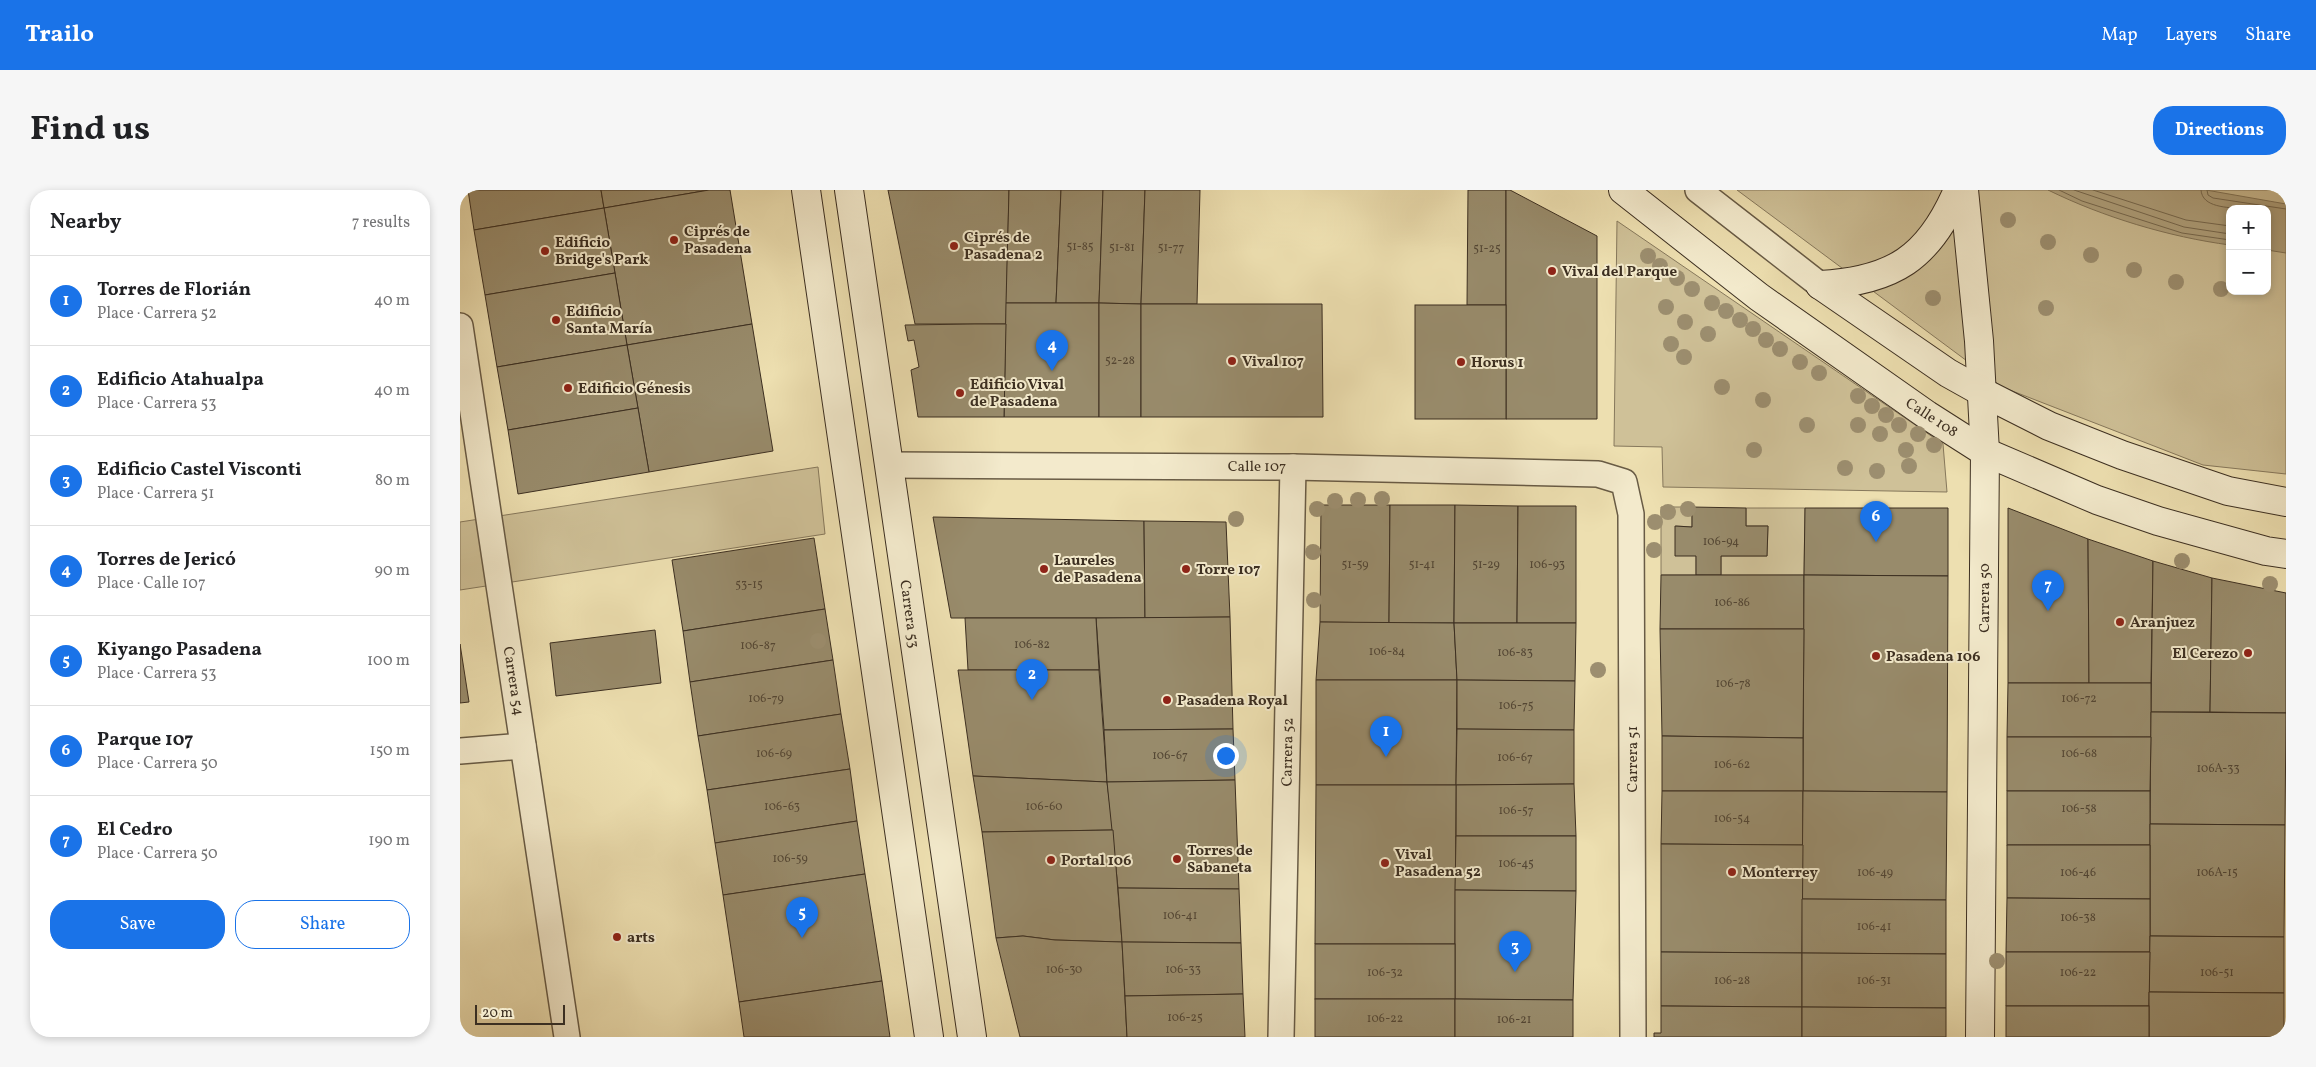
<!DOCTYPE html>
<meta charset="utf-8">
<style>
:root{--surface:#fff;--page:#f6f6f6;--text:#202124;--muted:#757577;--line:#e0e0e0;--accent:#1a73e8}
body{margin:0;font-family:Vollkorn,serif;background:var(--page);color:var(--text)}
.controls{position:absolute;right:15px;top:15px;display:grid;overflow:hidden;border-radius:10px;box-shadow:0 2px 8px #0003}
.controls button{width:45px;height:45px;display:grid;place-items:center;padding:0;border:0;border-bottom:1px solid var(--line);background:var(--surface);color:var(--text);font:25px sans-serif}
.scale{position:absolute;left:15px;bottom:12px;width:90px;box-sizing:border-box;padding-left:5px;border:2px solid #3c2f21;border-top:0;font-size:14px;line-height:18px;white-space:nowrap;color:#3c2f21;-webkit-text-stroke:4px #f3eacc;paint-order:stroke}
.you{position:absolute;left:765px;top:565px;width:18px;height:18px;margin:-12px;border:4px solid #fff;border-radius:50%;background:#1a73e8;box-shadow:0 0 0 8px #1a73e833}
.badge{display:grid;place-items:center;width:32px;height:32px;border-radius:50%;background:var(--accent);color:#fff;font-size:16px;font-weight:700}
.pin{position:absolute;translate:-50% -41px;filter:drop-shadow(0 1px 2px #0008)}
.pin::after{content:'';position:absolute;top:26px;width:18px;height:15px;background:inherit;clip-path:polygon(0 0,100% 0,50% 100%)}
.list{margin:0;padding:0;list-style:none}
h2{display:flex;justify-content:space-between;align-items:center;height:65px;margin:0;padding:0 20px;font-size:21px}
h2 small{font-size:16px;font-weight:400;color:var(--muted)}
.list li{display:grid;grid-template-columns:32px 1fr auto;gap:15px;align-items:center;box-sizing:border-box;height:90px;padding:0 20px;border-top:1px solid var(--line)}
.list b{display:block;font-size:19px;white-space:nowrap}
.list p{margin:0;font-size:16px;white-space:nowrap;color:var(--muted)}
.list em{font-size:16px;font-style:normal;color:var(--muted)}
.actions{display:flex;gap:10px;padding:15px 20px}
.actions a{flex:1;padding:11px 0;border:1px solid var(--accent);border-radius:20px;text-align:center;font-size:18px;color:var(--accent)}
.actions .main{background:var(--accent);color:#fff}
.map{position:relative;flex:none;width:1826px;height:847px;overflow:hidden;border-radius:20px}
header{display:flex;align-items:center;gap:30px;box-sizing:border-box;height:70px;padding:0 25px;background:var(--accent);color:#fff}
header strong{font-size:24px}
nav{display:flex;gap:28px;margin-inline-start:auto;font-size:18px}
.intro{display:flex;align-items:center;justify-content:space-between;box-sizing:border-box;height:120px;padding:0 30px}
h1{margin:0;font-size:35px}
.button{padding:12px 22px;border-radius:20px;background:var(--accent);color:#fff;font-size:18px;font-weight:700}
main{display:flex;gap:30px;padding:0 30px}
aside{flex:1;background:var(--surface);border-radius:20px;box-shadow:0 2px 8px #0003}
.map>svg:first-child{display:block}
</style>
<header>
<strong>Trailo</strong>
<nav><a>Map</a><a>Layers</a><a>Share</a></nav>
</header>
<div class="intro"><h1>Find us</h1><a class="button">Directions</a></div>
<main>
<aside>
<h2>Nearby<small>7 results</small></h2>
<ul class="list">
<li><span class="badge">1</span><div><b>Torres de Florián</b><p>Place · Carrera 52</p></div><em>40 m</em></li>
<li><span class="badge">2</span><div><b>Edificio Atahualpa</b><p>Place · Carrera 53</p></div><em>40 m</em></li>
<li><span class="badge">3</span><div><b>Edificio Castel Visconti</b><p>Place · Carrera 51</p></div><em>80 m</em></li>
<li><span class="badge">4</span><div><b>Torres de Jericó</b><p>Place · Calle 107</p></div><em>90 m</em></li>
<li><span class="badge">5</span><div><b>Kiyango Pasadena</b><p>Place · Carrera 53</p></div><em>100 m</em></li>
<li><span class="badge">6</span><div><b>Parque 107</b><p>Place · Carrera 50</p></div><em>150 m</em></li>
<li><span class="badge">7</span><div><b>El Cedro</b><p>Place · Carrera 50</p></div><em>190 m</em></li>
</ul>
<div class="actions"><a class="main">Save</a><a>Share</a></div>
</aside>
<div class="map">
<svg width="1826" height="847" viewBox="0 0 1826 847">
<rect width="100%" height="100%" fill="#eddfb0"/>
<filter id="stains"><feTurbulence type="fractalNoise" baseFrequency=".004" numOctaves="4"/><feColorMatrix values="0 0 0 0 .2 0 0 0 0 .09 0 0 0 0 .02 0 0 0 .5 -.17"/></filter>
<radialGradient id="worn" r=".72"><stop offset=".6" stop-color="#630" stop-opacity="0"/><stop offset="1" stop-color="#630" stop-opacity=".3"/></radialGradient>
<g fill="#cfc198" stroke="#86785c" fill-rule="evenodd">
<path d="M1277,0h549v284l-83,-9 -201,-78zM1770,19h37v82h-37z"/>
<polygon points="1157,31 1483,254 1487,302 1203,297 1202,257 1154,256"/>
<polygon points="358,277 365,344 0,400 0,332"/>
<polygon points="1201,317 1232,317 1232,337 1216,336 1236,366 1236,385 1201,385"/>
<polygon points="1286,318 1345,318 1344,385 1261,385 1261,366 1307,366 1308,336 1286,336"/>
</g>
<path fill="#b1a37f" stroke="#827559" d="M1588,0h158l80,14v49l-19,-3v-41h-37v36c-61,-8 -127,-28 -182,-55z"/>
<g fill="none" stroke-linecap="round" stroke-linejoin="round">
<g stroke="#766950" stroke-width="1">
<polyline points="1599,0 1622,11 1722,43 1770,50"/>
<polyline points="1614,0 1724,37 1770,44"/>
<polyline points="1633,0 1726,30 1770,36"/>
<path d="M1741,0c1,18 27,17 41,19"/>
<polyline points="1747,0 1748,5 1753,8 1826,19"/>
</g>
</g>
<g fill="#988b6b" stroke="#3c2f21">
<polygon points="8,0 141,0 144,18 14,40"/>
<polygon points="141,0 249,0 144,18"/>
<polygon points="249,0 270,0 292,134 167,155 144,18"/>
<polygon points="428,0 549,0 546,134 455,134"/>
<polygon points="549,0 601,0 596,113 546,113"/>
<polygon points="601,0 643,0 639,113 596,113"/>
<polygon points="643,0 685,0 681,114 639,113"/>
<polygon points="685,0 740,0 737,114 681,114"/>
<polygon points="1008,0 1046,0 1046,115 1007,115"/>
<polygon points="1046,0 1050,0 1137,46 1137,229 1046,229"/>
<polygon points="144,18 155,83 25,105 14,40"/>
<polygon points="155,83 167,155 37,177 25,105"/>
<polygon points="546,113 639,113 639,227 544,227"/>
<polygon points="639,113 681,114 681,227 639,227"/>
<polygon points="681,114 862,114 863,227 681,227"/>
<rect x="955" y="115" width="91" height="114"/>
<polygon points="292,134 313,261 189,282 167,155"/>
<polygon points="515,134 546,134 544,227 458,227 451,180 459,177 454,150 448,151 445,135"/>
<polygon points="167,155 178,218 48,240 37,177"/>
<polygon points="178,218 189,282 58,304 48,240"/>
<polygon points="861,315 930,315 929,433 860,432"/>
<polygon points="930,315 995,315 994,433 929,433"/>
<polygon points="995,315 1058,316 1057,433 994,433"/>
<polygon points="1058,316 1116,316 1116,433 1057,433"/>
<polygon points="1232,317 1286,318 1286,336 1308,336 1307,366 1261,366 1261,385 1236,385 1236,366 1215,366 1215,336 1232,337"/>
<polygon points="1345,318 1488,318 1488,386 1344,385"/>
<polygon points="1548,318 1628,349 1629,493 1548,493"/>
<polygon points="473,327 684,331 685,428 491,428"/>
<polygon points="684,331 766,332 770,427 685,428"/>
<polygon points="354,348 365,419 223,441 212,370"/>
<polygon points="1628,349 1693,371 1691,493 1629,493"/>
<polygon points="1693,371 1752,388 1750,522 1691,522"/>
<polygon points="1201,385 1344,385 1344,439 1200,439"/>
<polygon points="1344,385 1488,386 1487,602 1343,601"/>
<polygon points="1752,388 1826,403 1826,523 1750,522"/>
<polygon points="365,419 373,470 230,492 223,441"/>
<polygon points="770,427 773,539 644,540 636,428"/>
<polygon points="505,428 636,428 639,480 508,480"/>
<polygon points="860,432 994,433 997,490 856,490"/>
<polygon points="994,433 1116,433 1115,491 997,490"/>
<polygon points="1200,439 1344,439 1343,548 1202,546"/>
<polygon points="195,440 201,493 96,506 90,453"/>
<polygon points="0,454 9,512 0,513"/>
<polygon points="373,470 381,524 238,546 230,492"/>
<polygon points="498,480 639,480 647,592 513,586"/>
<polygon points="856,490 997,490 996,595 856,595"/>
<polygon points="997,490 1115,491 1114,540 997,539"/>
<polygon points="1548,493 1691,493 1691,547 1547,547"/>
<polygon points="1691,522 1826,523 1825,635 1690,634"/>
<polygon points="381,524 390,579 247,600 238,546"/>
<polygon points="773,539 775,590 647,592 644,540"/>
<polygon points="997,539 1114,540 1114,594 996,595"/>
<polygon points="1202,546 1343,548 1343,601 1202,601"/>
<polygon points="1547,547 1691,547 1690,601 1547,601"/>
<polygon points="390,579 397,631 255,653 247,600"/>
<polygon points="513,586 647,592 653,640 522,642"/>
<polygon points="775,590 779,699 658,698 647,592"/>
<polygon points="1114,594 1116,646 996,646 996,595"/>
<polygon points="856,595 996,595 995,754 855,754"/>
<polygon points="1202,601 1343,601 1343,655 1201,654"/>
<polygon points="1343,601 1487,602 1486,710 1342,709"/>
<rect x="1547" y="601" width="143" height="54"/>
<polygon points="397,631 405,684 263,705 255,653"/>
<polygon points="1690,634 1825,635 1824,747 1690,746"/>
<polygon points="653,640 662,752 595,750 563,746 536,748 522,642"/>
<polygon points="996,646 1116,646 1116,701 995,700"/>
<polygon points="1201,654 1343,655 1342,763 1201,762"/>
<polygon points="1547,655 1690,655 1690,709 1547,708"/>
<polygon points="405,684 422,791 279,812 263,705"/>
<polygon points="658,698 779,699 781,753 662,752"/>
<polygon points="995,700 1116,701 1113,810 995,809"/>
<polygon points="1547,708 1690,709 1690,762 1546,762"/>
<polygon points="1342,709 1486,710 1486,764 1342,763"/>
<polygon points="563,746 595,750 662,752 667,847 560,847 536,748"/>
<polygon points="1690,746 1824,747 1824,803 1689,802"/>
<polygon points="662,752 781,753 783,804 665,806"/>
<rect x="855" y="754" width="140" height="55"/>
<polygon points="1201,762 1342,763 1342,817 1201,816"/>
<polygon points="1546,762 1690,762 1689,816 1546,816"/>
<polygon points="1342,763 1486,764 1486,818 1342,817"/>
<polygon points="422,791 430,847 284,847 279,812"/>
<polygon points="1689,802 1824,803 1824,847 1689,847"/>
<polygon points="783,804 785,847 667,847 665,806"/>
<rect x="855" y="809" width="140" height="38"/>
<polygon points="995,809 1113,810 1113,847 995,847"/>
<polygon points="1201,816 1342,817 1342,847 1194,847 1194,843 1201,843"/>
<rect x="1546" y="816" width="143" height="31"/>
<polygon points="1342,817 1486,818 1486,847 1342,847"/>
</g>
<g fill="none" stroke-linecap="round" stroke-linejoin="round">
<g stroke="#685b45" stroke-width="28">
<g id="street">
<polyline points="1238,0 1360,95"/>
<polyline points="0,136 107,847"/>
<polyline points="429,275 833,277 1138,284 1164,292 1171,324 1173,847"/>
<polyline points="0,561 63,556"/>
<polyline points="821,847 833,277"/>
</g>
</g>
<g stroke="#3c2f21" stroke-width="30">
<g id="secondary">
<polyline points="346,0 469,847"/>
<polyline points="389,0 512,847"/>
<polyline points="1163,0 1299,107 1467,225 1525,262 1637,310 1698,331 1806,361 1826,364"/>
<polyline points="1504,0 1519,151 1525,262 1520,847"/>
<polyline points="1360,95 1488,183 1522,202 1589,236 1662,265 1768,301 1826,312"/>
<path d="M1360,95c73,-4 109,-27 138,-95"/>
</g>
</g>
<use href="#street" stroke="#f3eacc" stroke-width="25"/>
<use href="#secondary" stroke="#f3eacc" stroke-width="28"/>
</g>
<g fill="#9c8e6f">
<circle cx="1548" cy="30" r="8"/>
<circle cx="1588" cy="52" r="8"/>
<circle cx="1631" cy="65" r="8"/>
<circle cx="1188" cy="66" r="8"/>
<circle cx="1200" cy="76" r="8"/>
<circle cx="1674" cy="80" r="8"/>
<circle cx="1217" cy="88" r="8"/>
<circle cx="1716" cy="92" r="8"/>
<circle cx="1232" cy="99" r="8"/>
<circle cx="1761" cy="99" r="8"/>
<circle cx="1473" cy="108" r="8"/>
<circle cx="1252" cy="113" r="8"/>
<circle cx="1206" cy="117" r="8"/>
<circle cx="1586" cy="118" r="8"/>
<circle cx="1266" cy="121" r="8"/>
<circle cx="1280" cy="130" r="8"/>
<circle cx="1225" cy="132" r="8"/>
<circle cx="1293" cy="139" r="8"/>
<circle cx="1248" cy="144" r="8"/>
<circle cx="1306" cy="150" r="8"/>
<circle cx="1211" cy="154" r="8"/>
<circle cx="1320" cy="159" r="8"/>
<circle cx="1224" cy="167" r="8"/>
<circle cx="1340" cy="172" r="8"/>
<circle cx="1359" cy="183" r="8"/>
<circle cx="1262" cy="197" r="8"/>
<circle cx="1398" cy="206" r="8"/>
<circle cx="1303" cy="210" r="8"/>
<circle cx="1412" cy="216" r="8"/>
<circle cx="1426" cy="225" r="8"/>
<circle cx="1347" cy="235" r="8"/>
<circle cx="1398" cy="235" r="8"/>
<circle cx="1439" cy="235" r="8"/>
<circle cx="1420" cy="244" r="8"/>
<circle cx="1458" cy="244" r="8"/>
<circle cx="1474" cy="255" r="8"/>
<circle cx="1294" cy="260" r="8"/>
<circle cx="1446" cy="260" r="8"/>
<circle cx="1449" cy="276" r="8"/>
<circle cx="1385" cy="278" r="8"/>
<circle cx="1417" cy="281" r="8"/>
<circle cx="922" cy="309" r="8"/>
<circle cx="898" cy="310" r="8"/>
<circle cx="875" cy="311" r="8"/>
<circle cx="857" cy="319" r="8"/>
<circle cx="1228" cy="319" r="8"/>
<circle cx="1208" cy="322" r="8"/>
<circle cx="776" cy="329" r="8"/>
<circle cx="1195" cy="332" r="8"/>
<circle cx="1194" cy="360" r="8"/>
<circle cx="853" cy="362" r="8"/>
<circle cx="1722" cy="371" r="8"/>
<circle cx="1810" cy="394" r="8"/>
<circle cx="854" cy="410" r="8"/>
<circle cx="358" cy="451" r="8"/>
<circle cx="1138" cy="480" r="8"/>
<circle cx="1537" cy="771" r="8"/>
</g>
<g fill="#8f2418" stroke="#f3eacc" stroke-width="2">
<circle cx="214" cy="50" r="5"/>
<circle cx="494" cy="56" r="5"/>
<circle cx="85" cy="61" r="5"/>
<circle cx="1092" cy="81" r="5"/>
<circle cx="96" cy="130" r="5"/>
<circle cx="772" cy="171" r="5"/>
<circle cx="1001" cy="172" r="5"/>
<circle cx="108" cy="198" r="5"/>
<circle cx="500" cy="203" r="5"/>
<circle cx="584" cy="379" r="5"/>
<circle cx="726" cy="379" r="5"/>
<circle cx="1660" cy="432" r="5"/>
<circle cx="1788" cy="463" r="5"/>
<circle cx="1416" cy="466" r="5"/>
<circle cx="707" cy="510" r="5"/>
<circle cx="717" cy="669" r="5"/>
<circle cx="591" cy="670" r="5"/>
<circle cx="925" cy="673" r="5"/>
<circle cx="1272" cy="682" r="5"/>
<circle cx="157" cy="747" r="5"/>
</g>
<g text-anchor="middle" stroke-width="4" stroke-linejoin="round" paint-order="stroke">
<g font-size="12" fill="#534634">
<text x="620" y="60">51-85</text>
<text x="662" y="61">51-81</text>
<text x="711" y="61">51-77</text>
<text x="1027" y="62">51-25</text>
<text x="660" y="174">52-28</text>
<text x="1261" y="355">106-94</text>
<text x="895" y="378">51-59</text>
<text x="962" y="378">51-41</text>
<text x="1026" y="378">51-29</text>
<text x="1087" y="378">106-93</text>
<text x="289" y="398">53-15</text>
<text x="1272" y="416">106-86</text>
<text x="572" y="458">106-82</text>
<text x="298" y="459">106-87</text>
<text x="927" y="465">106-84</text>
<text x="1055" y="466">106-83</text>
<text x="1273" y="497">106-78</text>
<text x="306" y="512">106-79</text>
<text x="1619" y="512">106-72</text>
<text x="1056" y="519">106-75</text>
<text x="314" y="567">106-69</text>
<text x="1619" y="567">106-68</text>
<text x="710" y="569">106-67</text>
<text x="1055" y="571">106-67</text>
<text x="1272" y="578">106-62</text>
<text x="1758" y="582">106A-33</text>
<text x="322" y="620">106-63</text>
<text x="584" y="620">106-60</text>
<text x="1619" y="622">106-58</text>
<text x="1056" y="624">106-57</text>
<text x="1272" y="632">106-54</text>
<text x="330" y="672">106-59</text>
<text x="1056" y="677">106-45</text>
<text x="1415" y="686">106-49</text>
<text x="1618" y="686">106-46</text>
<text x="1757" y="686">106A-15</text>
<text x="720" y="729">106-41</text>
<text x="1618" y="731">106-38</text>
<text x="1414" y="740">106-41</text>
<text x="604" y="783">106-30</text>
<text x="723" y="783">106-33</text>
<text x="925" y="786">106-32</text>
<text x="1618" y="786">106-22</text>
<text x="1757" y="786">106-51</text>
<text x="1272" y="794">106-28</text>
<text x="1414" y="794">106-31</text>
<text x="725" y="831">106-25</text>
<text x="925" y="832">106-22</text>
<text x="1054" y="833">106-21</text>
</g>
<g font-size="15" font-weight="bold" fill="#3c2f21" stroke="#f3eacc" text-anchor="start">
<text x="224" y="46">Ciprés de<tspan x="224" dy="17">Pasadena</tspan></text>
<text x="504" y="52">Ciprés de<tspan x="504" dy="17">Pasadena 2</tspan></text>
<text x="95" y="57">Edificio<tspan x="95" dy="17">Bridge's Park</tspan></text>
<text x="1102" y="86">Vival del Parque</text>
<text x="106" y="126">Edificio<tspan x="106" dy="17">Santa María</tspan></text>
<text x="782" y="176">Vival 107</text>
<text x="1011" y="177">Horus 1</text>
<text x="510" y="199">Edificio Vival<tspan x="510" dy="17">de Pasadena</tspan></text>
<text x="118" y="203">Edificio Génesis</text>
<text x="594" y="375">Laureles<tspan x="594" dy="17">de Pasadena</tspan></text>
<text x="736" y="384">Torre 107</text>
<text x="1670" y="437">Aranjuez</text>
<text x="1778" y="468" text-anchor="end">El Cerezo</text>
<text x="1426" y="471">Pasadena 106</text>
<text x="717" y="515">Pasadena Royal</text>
<text x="727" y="665">Torres de<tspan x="727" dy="17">Sabaneta</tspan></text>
<text x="935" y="669">Vival<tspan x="935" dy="17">Pasadena 52</tspan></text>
<text x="601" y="675">Portal 106</text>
<text x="1282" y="687">Monterrey</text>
<text x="167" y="752">arts</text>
</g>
<g font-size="15" fill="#3c2f21" stroke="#f3eacc">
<text transform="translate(1472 227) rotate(33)" y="5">Calle 108</text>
<text x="797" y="281">Calle 107</text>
<text transform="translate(1524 408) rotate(-90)" y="5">Carrera 50</text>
<text transform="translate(450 424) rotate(82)" y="5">Carrera 53</text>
<text transform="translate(54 491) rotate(81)" y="5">Carrera 54</text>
<text transform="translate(827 562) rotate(-89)" y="5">Carrera 52</text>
<text transform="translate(1172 569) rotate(-90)" y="5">Carrera 51</text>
</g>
</g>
<rect width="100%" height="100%" filter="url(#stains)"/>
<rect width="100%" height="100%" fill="url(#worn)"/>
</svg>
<div class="controls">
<button>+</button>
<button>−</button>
</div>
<div class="scale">20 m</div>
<div class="you"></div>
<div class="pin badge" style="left:926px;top:567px">1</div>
<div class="pin badge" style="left:572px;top:510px">2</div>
<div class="pin badge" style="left:1055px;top:782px">3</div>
<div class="pin badge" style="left:592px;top:181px">4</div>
<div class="pin badge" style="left:342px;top:748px">5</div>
<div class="pin badge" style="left:1416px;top:352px">6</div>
<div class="pin badge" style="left:1588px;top:421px">7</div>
</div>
</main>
